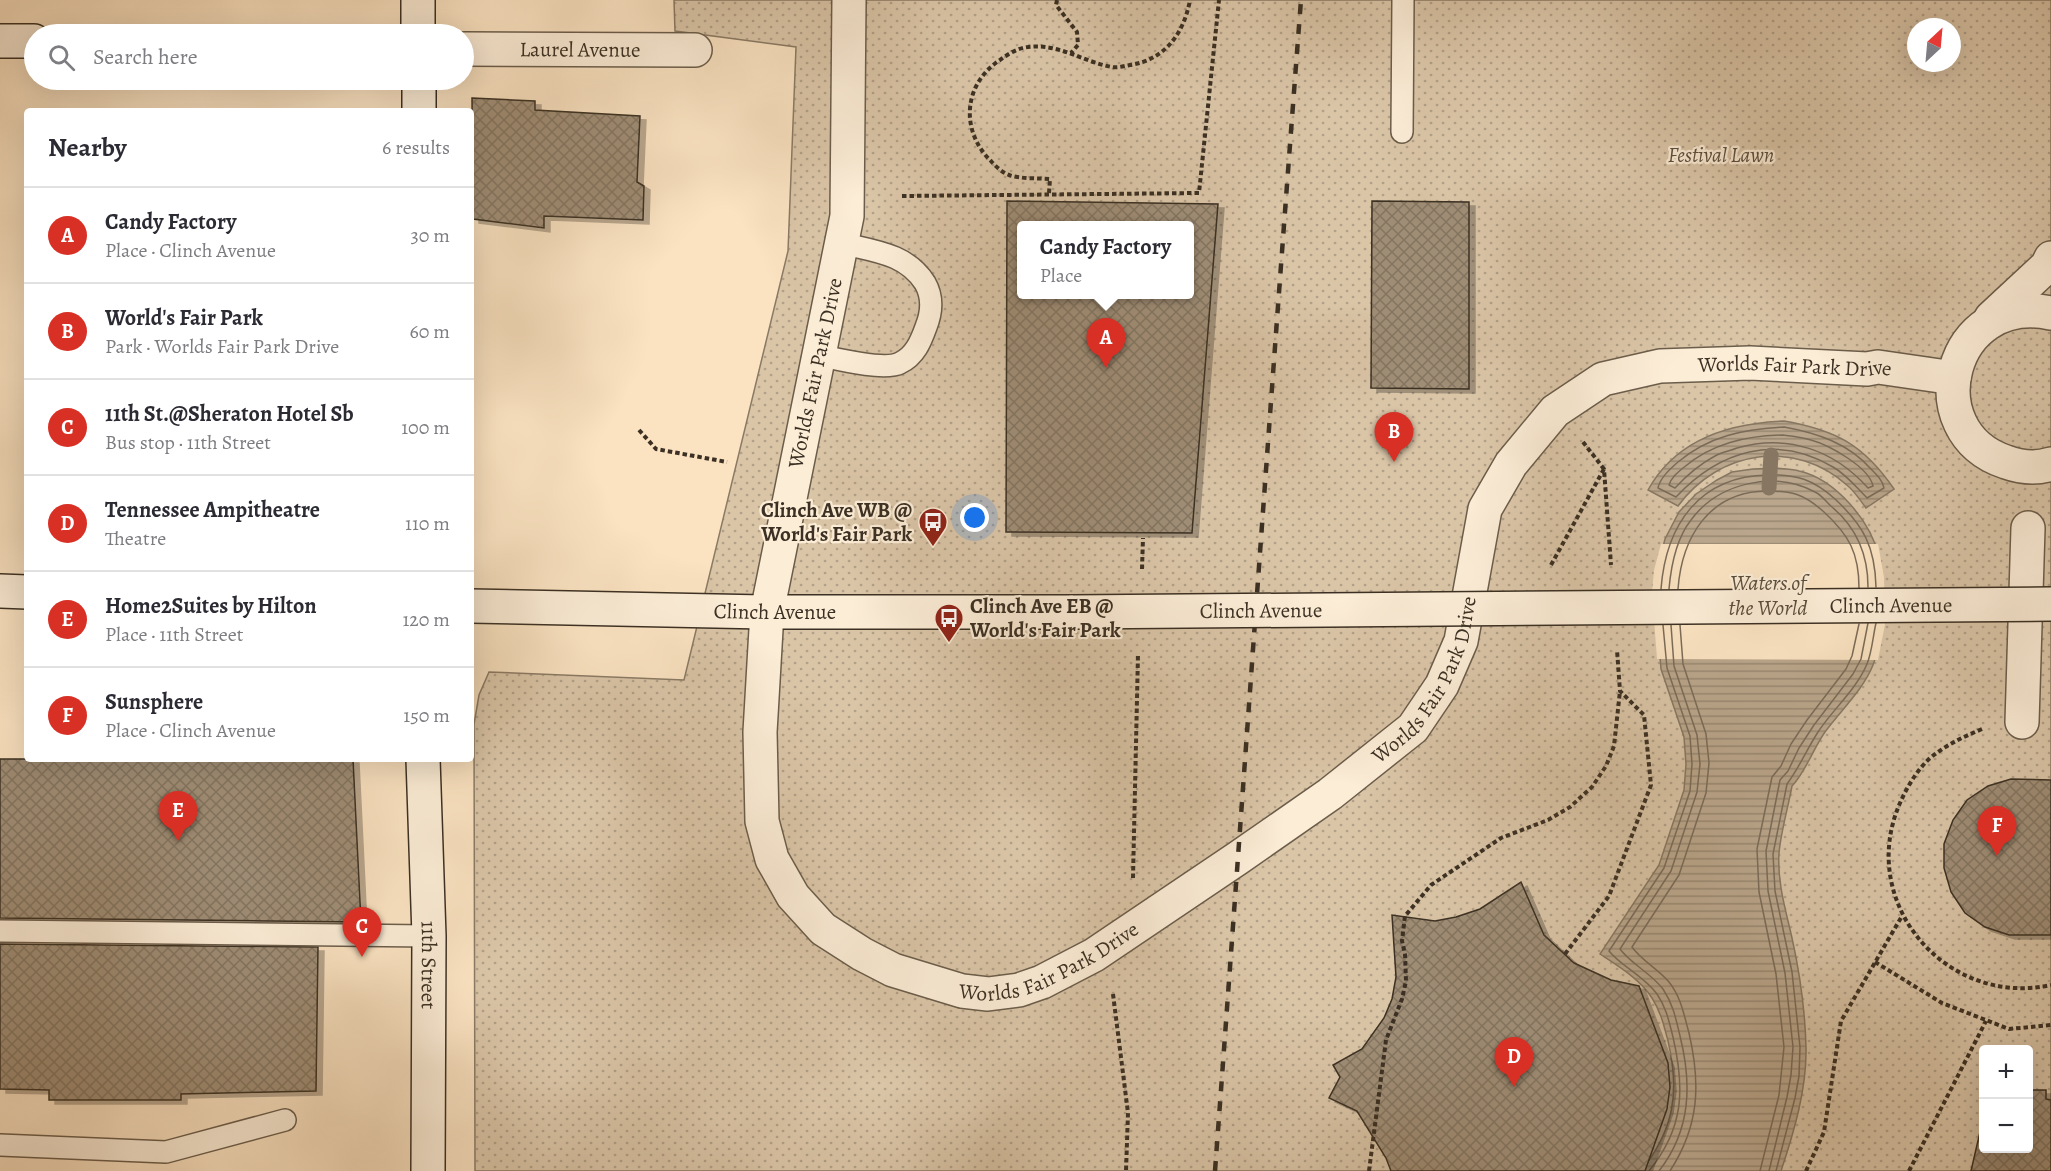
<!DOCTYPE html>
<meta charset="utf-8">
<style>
:root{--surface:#fff;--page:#f7f7f7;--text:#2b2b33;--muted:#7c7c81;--line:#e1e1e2;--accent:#d93025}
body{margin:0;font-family:Alegreya,serif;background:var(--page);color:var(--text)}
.controls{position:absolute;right:18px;bottom:18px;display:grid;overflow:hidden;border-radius:6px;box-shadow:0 6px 24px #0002}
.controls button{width:54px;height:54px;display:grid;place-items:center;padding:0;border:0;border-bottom:2px solid var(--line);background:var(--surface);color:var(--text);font:30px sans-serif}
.compass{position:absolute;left:1907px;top:18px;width:54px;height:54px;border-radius:50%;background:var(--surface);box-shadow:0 6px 24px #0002;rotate:26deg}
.you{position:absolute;left:975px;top:518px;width:21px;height:21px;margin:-15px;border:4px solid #fff;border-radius:50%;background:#1a73e8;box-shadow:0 0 0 9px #1a73e833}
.badge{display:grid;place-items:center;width:39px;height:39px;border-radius:50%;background:var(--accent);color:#fff;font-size:20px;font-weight:700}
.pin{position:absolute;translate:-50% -50px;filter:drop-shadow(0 2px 3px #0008)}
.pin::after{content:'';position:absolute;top:32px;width:21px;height:18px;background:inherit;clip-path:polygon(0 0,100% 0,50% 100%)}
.popup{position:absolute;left:1017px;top:221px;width:177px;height:78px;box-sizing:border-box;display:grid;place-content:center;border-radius:6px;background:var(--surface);filter:drop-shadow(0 2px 4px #0005);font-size:20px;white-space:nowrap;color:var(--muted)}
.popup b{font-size:22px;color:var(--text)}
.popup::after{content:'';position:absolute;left:50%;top:100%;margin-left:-12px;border:12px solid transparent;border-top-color:var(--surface)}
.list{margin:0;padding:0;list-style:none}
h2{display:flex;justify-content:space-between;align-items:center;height:78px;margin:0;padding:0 24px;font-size:26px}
h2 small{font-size:20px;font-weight:400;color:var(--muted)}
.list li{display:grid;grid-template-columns:39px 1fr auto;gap:18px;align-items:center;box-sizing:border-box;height:96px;padding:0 24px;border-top:2px solid var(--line)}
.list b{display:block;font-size:22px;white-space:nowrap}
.list p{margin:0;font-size:20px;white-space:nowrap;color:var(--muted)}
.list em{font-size:20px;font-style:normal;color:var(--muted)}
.icon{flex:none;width:33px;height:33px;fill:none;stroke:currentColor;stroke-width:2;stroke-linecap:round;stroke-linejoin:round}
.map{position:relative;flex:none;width:2051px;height:1171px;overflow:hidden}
.search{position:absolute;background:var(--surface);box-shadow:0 6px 24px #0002;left:24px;top:24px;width:450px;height:66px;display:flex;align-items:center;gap:15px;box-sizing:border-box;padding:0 21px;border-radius:33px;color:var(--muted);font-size:22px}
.panel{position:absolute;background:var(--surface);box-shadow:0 6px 24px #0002;left:24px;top:108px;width:450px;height:654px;border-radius:6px}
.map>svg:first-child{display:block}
</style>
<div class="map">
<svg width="2051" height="1171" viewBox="0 0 2051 1171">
<defs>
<pattern id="park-dots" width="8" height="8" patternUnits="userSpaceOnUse" patternTransform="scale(1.5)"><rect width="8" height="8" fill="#dac5a7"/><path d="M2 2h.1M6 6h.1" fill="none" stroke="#b2a088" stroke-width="1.8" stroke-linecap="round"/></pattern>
<pattern id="water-rules" width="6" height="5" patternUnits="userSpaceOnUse" patternTransform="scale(1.5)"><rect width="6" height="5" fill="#baa68c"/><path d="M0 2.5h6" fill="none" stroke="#988872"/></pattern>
<pattern id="building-cross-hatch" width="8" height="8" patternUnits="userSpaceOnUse" patternTransform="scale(1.5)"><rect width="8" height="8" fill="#9f8d76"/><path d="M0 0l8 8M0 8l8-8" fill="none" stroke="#837460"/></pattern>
<filter id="shadow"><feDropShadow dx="6" dy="4" stdDeviation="0" flood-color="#0004"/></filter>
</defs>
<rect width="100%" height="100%" fill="#fbe3c2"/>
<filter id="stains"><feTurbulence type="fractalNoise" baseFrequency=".00333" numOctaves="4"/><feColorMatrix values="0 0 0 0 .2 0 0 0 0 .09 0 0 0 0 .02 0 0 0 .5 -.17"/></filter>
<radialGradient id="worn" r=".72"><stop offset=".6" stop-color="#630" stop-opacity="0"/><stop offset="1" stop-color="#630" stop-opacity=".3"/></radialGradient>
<path fill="url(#park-dots)" stroke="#8a7a65" stroke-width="1.5" fill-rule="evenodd" d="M674,0h1377v1171h-1576l-1,-447 5,-29 10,-23 195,8 104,-429 8,-204 -121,-16zM1916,27h36v36h-36zM1022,226h168v68h-168zM1984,1050h44v98h-44z"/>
<g fill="url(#water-rules)" stroke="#877762" stroke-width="1.5">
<path d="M1784,421c52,9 80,24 110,68l-28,19c-6,-8 -11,-16 -18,-22 -53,-48 -129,-36 -170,20l-30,-16c28,-51 82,-67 136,-69z"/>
<path d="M1776,468c7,1 16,1 23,3 36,8 72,50 80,86 2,13 1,28 2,41 0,22 0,47 -8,67 -10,25 -32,45 -48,67 -12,17 -20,41 -33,54 -4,22 -11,45 -13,67 -2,29 7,58 13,85 8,36 13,72 14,109 1,41 -12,85 -25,124h-140c33,-41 39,-79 27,-130 -4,-15 -7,-29 -16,-43 -12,-19 -34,-32 -52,-44l59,-89 25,-75 2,-26 -2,-27 -23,-68 -4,-50v-49l8,-31 14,-27 17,-18 21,-14 15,-8 21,-3z"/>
</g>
<polygon fill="#fbe3c2" points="1661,544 1878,544 1884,577 1885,611 1885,624 1878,660 1657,659 1652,593 1654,570"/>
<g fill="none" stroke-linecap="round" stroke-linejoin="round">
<g stroke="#7a6b58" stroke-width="1.5">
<path d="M1784,427c33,6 64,16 87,42 6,6 12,12 13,19l-17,10c-11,-11 -20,-23 -34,-31 -57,-34 -114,-16 -157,30l-18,-9c2,-10 12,-19 20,-26 31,-26 66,-33 106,-35z"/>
<path d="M1783,435c9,1 19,2 28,5 18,5 58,27 62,46l-5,2c-35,-39 -81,-54 -131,-40 -7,3 -15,4 -22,8 -15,8 -28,19 -40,32l-6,-3c2,-7 8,-12 14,-17 29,-25 63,-32 100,-33z"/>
<path d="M1661,589c5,-64 38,-113 107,-114 29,-1 46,5 67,24 29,27 40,48 41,88"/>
<path d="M1669,589c2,-23 7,-50 22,-69 27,-37 83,-50 124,-28 7,3 11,10 17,15 25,21 36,48 36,80"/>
<path d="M1678,589c4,-52 31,-97 88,-98 27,0 38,3 58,21 25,23 35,41 35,76"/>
<path d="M1649,1171c35,-43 36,-82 24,-134 -4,-16 -7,-30 -16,-43 -13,-18 -35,-27 -48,-43l55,-83 26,-77 2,-27 -2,-28 -23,-68 -4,-43"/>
<path d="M1659,1171c32,-41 33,-87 21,-135 -4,-17 -7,-32 -17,-47 -12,-16 -32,-25 -43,-40l51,-78 26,-79 3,-28 -3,-29 -23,-69 -3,-41"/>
<path d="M1670,1171c29,-45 31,-86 19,-138 -5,-18 -8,-36 -20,-51 -11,-13 -28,-22 -37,-35l47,-72 27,-82 3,-30 -3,-29 -23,-70 -3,-39"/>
<polyline points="1760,1171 1779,1095 1784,1047 1776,974 1759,892 1757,849 1772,777 1781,766 1791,744 1807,720 1846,669 1852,656 1859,624"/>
<polyline points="1769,1171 1787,1097 1791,1075 1793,1047 1785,973 1768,891 1766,851 1780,780 1788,771 1799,748 1814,725 1853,674 1861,659 1868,623"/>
<path d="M1776,1171l19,-73 4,-22 1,-29 -8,-75 -17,-81 -2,-37 14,-70c12,-16 20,-35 31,-52 15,-23 38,-42 49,-68 5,-12 6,-28 9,-41"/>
</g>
<polyline stroke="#877762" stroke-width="15" points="1769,488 1771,455"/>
</g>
<g fill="url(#building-cross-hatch)" stroke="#3b3023" stroke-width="1.5" fill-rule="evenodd" filter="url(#shadow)">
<polygon points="472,98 535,101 535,110 640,116 637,182 644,186 643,220 544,216 544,228 473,219"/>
<path d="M1007,201l211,3 -26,329 -186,-1zM1022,225h168v69h-168z"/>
<polygon points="1372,201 1469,202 1469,389 1371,388"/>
<polygon points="0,759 353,759 361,922 0,918"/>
<polygon points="2011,779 2051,780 2051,935 2009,935 1985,927 1965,913 1951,892 1944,868 1944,844 1953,820 1967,800 1988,786"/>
<polygon points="1521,882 1544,935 1574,963 1611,980 1639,986 1668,1063 1670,1087 1667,1109 1645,1171 1391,1171 1386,1158 1357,1111 1329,1098 1340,1077 1333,1065 1362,1049 1384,1018 1392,999 1396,977 1392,915 1435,921 1456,917 1480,909"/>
<polygon points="0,944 318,947 316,1091 181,1094 181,1100 49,1100 49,1090 0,1089"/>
<polygon points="2028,1090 2046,1090 2046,1099 2051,1100 2051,1171 1971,1171 1983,1119 1983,1149 2028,1149"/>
</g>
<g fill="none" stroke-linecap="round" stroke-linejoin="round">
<g stroke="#6b5d4b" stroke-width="24">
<g id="lane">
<polyline points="1402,132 1403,0"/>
<path d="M818,355c19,4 66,16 82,8 15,-7 21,-22 26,-36 6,-15 7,-30 -1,-44 -19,-30 -52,-32 -84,-40"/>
<polyline points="0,931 429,936"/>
<polyline points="0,1145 166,1152 285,1120"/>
</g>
</g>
<g stroke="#6b5d4b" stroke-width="36">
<g id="street">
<path id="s1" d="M849,0l-2,216 -80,396 -7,120 2,89 10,38 21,37 30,33 39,25 31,16 69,21 26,3 31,-4 23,-8 52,-27 144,-97 92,-64 83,-66 29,-43 19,-44 24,-132 26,-45 44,-53 48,-32 57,-13 90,-3 117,6 11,-2 76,11"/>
<path id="s2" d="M464,49l231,1"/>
<path d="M2051,313c-102,-21 -136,119 -45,149 14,5 30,7 45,2"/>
<polyline points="1991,318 2047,266 2051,258"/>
<polyline points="2022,722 2028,528"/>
</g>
</g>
<g stroke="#3b3023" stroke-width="36">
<g id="secondary">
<polyline points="418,0 418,34"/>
<polyline points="0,41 34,41"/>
<polyline points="419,80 419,111"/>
<polyline points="0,591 27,592"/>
<path id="s3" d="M471,606l296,6h306"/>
<path id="s4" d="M423,759l6,177 -1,235"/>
</g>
</g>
<g stroke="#3b3023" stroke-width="4" stroke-dasharray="4.5 3" stroke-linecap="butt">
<polyline points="1057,0 1056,5 1077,32 1078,45 1071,53"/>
<path d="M1049,193l1,-14c-13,-1 -30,0 -41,-4 -6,-2 -14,-9 -18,-14 -31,-30 -28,-77 9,-101 8,-6 18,-12 28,-13 31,-4 55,15 84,20 6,1 12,-1 18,-2 35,-5 54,-32 60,-65"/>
<polyline points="902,196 1199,193 1219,0"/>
<polyline points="639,430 656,449 727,462"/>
<polyline points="1583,442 1604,469 1611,565"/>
<polyline points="1551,565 1604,469"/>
<polyline points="1142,569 1143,538"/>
<path d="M1982,729c-19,8 -36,16 -52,29 -13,12 -23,29 -30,45 -44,100 47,205 151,182"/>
<polyline points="1133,878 1138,654"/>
<polyline points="1565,954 1609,896 1651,785 1644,715 1620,691 1617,650"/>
<polyline points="1875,962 1942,1003 2009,1029 2051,1025"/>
<polyline points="1113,994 1128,1113 1126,1171"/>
<polyline points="1369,1171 1386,1040 1402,999 1406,981 1405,954 1402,941 1405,916 1431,885 1501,838 1548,820 1570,807 1592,787 1606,766 1614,746 1620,691"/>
<polyline points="1806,1171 1824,1132 1841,1021 1902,916"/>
<polyline points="1909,1171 1986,1021"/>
</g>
<use href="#lane" stroke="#fcedd7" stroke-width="21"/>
<use href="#street" stroke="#fcedd7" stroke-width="33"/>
<use href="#secondary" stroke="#fcedd7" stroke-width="33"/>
<path stroke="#3b3023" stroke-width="4.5" stroke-dasharray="10 10" stroke-linecap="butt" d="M1215,1171c29,-390 56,-781 86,-1171"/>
<g stroke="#3b3023" stroke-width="36" stroke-linecap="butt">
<g id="secondary-bridge">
<path id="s5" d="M1073,612l978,-8"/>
</g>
</g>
<use href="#secondary-bridge" stroke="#fcedd7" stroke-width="33"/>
</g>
<defs>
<g id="bus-pin" transform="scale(1.5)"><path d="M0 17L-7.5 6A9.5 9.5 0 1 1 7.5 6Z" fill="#8f2418" stroke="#fcedd7"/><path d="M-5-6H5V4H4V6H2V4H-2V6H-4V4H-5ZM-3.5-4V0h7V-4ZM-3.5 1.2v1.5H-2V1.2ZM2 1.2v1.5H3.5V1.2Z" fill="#fff"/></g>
</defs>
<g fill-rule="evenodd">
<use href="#bus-pin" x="933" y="522"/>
<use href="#bus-pin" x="949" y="618"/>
</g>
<g text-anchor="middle" stroke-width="4.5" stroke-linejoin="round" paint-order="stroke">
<g font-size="21" fill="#3b3023" stroke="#fcedd7">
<text dy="7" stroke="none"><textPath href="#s2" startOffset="116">Laurel Avenue</textPath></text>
<text dy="7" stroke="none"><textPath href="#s1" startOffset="2247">Worlds Fair Park Drive</textPath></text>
<text transform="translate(815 373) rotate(-78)" y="7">Worlds Fair Park Drive</text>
<text dy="7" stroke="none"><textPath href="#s5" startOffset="818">Clinch Avenue</textPath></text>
<text dy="7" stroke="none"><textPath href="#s3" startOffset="304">Clinch Avenue</textPath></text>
<text dy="7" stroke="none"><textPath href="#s5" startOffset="188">Clinch Avenue</textPath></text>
<text dy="7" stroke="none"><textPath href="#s1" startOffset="1689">Worlds Fair Park Drive</textPath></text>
<text dy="7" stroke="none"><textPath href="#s1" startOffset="1203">Worlds Fair Park Drive</textPath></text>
<text dy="7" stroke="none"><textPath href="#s4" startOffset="206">11th Street</textPath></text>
</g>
<g font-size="21" font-style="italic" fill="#5b4e3d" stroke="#fcedd7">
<text x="1721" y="162">Festival Lawn</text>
</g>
<g font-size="21" font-weight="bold" fill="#3b3023" stroke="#fcedd7" text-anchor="end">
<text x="912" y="517">Clinch Ave WB @<tspan x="912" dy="24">World's Fair Park</tspan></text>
<text x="970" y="613" text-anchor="start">Clinch Ave EB @<tspan x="970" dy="24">World's Fair Park</tspan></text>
</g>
<g font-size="22" font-style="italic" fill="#5b4e3d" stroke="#fcedd7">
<text x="1768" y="590">Waters of<tspan x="1768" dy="25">the World</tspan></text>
</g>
</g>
<rect width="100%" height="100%" filter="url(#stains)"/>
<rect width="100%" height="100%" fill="url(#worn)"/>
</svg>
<div class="controls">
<button>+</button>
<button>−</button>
</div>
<svg class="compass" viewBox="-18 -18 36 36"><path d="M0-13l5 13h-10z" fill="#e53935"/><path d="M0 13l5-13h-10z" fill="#7c7c81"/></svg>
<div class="you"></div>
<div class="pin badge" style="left:1106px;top:368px">A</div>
<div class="popup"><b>Candy Factory</b>Place</div>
<div class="pin badge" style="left:1394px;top:462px">B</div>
<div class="pin badge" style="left:362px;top:957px">C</div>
<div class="pin badge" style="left:1514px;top:1087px">D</div>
<div class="pin badge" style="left:178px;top:841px">E</div>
<div class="pin badge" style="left:1997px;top:856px">F</div>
<div class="search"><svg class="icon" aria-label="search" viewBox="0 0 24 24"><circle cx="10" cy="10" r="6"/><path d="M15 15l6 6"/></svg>Search here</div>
<section class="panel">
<h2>Nearby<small>6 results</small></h2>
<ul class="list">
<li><span class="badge">A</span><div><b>Candy Factory</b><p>Place · Clinch Avenue</p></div><em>30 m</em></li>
<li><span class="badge">B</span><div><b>World's Fair Park</b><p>Park · Worlds Fair Park Drive</p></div><em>60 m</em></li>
<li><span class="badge">C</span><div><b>11th St.@Sheraton Hotel Sb</b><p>Bus stop · 11th Street</p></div><em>100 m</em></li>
<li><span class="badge">D</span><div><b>Tennessee Ampitheatre</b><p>Theatre</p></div><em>110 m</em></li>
<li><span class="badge">E</span><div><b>Home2Suites by Hilton</b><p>Place · 11th Street</p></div><em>120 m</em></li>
<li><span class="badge">F</span><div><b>Sunsphere</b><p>Place · Clinch Avenue</p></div><em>150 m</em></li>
</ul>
</section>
</div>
